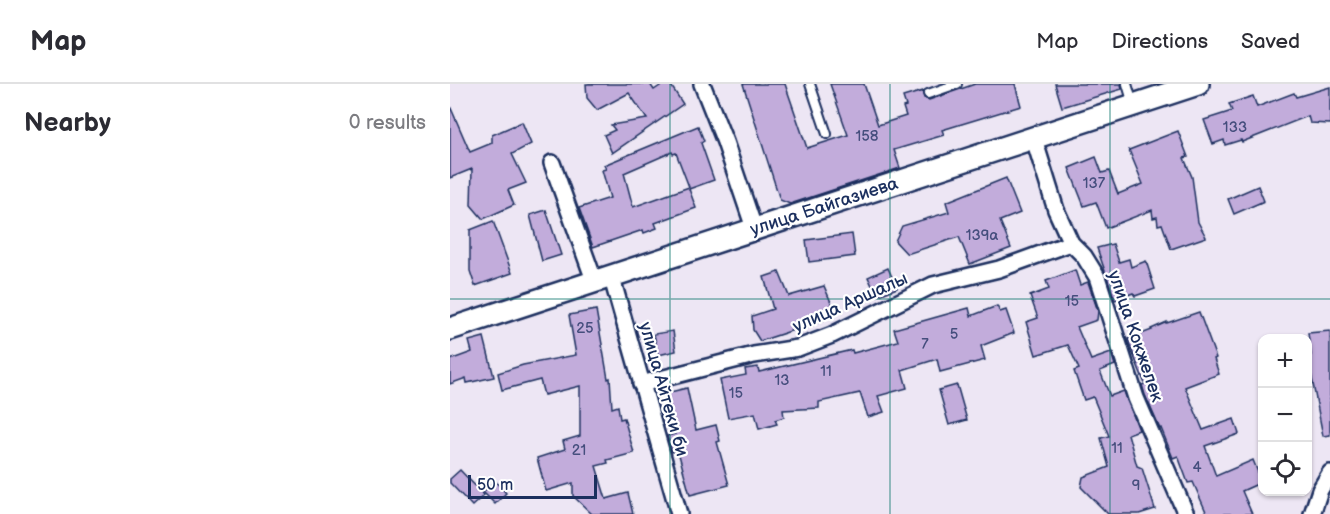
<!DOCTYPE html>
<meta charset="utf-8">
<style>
:root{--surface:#fff;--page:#f7f7f7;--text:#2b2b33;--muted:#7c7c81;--line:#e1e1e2}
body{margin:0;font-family:"Balsamiq Sans",sans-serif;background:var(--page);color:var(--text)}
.controls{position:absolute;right:18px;bottom:18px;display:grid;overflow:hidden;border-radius:12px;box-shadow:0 2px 4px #0004}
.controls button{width:54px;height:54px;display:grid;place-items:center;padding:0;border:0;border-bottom:2px solid var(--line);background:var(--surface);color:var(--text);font:30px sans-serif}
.scale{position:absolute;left:18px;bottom:15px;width:129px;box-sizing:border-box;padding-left:6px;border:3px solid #1b2f5e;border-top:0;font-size:16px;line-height:21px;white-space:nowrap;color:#1b2f5e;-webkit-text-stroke:4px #fff;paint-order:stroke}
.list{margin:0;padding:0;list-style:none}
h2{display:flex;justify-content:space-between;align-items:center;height:78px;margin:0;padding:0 24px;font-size:26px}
h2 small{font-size:20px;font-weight:400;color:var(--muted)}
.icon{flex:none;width:33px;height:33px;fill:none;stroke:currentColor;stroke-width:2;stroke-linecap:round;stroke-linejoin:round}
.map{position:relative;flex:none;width:880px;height:430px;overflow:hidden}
header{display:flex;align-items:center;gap:36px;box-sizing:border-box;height:84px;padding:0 30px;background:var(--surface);border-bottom:2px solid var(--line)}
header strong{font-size:28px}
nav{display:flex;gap:33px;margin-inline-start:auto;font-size:21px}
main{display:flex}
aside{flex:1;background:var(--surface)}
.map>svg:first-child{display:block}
</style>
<header>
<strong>Map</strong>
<nav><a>Map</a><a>Directions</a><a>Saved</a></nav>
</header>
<main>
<aside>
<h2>Nearby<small>0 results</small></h2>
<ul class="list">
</ul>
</aside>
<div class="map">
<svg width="880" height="430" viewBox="0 0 880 430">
<rect width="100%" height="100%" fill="#ede6f4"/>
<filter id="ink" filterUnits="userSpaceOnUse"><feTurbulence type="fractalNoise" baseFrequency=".0167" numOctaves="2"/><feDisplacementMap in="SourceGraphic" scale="12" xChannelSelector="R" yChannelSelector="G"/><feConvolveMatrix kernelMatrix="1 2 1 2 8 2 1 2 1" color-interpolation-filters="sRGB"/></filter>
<g filter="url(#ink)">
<g fill="#c2acdb" stroke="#1b2f5e" stroke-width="1.5" fill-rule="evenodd">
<polygon points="136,0 200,0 204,6 213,0 220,0 233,20 162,69 154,51 165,46 161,41 197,35 179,9 147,26 137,14"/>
<polygon points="293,0 335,0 357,64 398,51 380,0 414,0 428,41 456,32 453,23 456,22 453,13 473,7 474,14 479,16 525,0 565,0 571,22 492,46 494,51 444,66 450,84 340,120 330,116"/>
<polygon points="605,0 671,0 672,5 612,23"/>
<polygon points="880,3 880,40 860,39 858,32 792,58 791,56 775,61 774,56 763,60 754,36 782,27 779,20 803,12 807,23 844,9 846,13"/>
<polygon points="0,22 20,68 42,59 42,51 72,38 81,60 62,70 76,99 58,106 64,121 33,135 21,121 22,85 0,94"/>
<path d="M248,42l6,15 -3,2 13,37 -25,9 7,19 -41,15 2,5 -13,5 -1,-3 -50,17 -14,-39 31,-10 -8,-28 4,-1 -2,-4zM222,68l1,2 3,-1 13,34 -56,20 -9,-34z"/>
<polygon points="728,47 738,73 734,74 742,93 748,138 756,153 721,165 712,140 708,141 707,133 703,134 702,126 656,144 646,118 634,122 619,84 646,73 652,89 659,87 668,110 693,100 679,66"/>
<polygon points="556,94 570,129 550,137 561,164 520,180 509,153 457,170 445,157 452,142 499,128 496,118"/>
<polygon points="808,102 814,117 784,130 778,115"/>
<polygon points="96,126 111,171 92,177 80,131"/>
<polygon points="43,137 62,189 25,202 20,187 20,146"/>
<polygon points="402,150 405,172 359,178 356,156"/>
<polygon points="663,160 669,178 679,175 681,183 696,177 705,205 685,212 683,209 665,216 647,164"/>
<polygon points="438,184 447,204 427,212 418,193"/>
<polygon points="625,186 630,201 638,198 648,227 647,236 627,243 641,276 661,269 665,281 650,287 660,312 674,307 689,346 678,350 687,382 692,384 705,425 689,430 658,430 631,403 633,393 659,383 651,354 659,352 643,313 634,316 624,287 629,285 618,261 586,271 576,238 588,234 580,212 599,205 596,197"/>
<polygon points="329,188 339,212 374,202 386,230 354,245 353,243 310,257 303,246 302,232 323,225 314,193"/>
<polygon points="547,222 550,228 556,226 564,249 531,262 535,276 490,288 487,275 452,286 457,304 428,312 434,328 418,333 410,309 369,318 369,324 333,326 334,333 325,336 327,340 309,345 305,329 278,334 270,296 296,291 295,285 308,283 309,288 402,266 403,269 448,257 444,245 519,224 521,232"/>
<polygon points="146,226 158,295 160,294 162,324 168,322 170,335 174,334 184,369 157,376 158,379 146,382 156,415 178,409 183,430 142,430 123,412 123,399 96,407 87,374 115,365 113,357 130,352 130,302 94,311 90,296 52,306 48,289 73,281 126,271 119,231"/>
<polygon points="749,228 766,274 764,275 769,290 735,303 753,346 784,335 789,350 755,362 766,392 803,376 812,398 792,407 802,430 757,430 743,398 738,399 728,372 723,374 711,344 710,345 695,311 692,301 695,300 680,262 678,255 702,246 701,245 717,238 717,239"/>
<polygon points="223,247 226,267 208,271 204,250"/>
<polygon points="880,247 880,351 873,352 860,284 858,285 858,271 861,271 858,249"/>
<polygon points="34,253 44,293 17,299 16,294 0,300 0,276 22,268 19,257"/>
<polygon points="507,301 517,336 499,341 489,306"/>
<polygon points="237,304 246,346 266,341 270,357 267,358 279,401 240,411 228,367 222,368 217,352 225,350 216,309"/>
<polygon points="10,386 34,411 22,422 0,399 0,395"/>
<polygon points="45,397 56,409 45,420 33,408"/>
</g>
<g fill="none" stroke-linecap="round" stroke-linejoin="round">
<g stroke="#1b2f5e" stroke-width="12">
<g id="service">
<polyline points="360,0 377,50"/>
<polyline points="677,0 683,20"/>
<polyline points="478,10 507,0"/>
</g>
</g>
<g stroke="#1b2f5e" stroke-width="20">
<g id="minor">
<polyline points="252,0 275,58 304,144"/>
<polyline points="584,55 606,126 621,159 634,172 647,193 686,314 736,430"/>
<polyline points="102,79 144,196"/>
<polyline points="161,191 229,430"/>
<polyline points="191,300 304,271 348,264 382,251 483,201 549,185 621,159"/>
<polyline points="862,430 870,406 880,389"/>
</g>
</g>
<g stroke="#1b2f5e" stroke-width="26">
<path id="secondary" d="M0,245c249,-84 499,-162 748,-245"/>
</g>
<use href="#service" stroke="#fff" stroke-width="8"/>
<use href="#minor" stroke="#fff" stroke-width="15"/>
<use href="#secondary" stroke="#fff" stroke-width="21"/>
</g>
</g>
<path fill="none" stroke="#0f766e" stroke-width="1.5" stroke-opacity="0.55" d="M220,0v430M440,0v430M660,0v430M0,215h880"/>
<g text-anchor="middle" stroke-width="4.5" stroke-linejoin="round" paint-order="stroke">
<g font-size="15" fill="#454e7d">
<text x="785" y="48">133</text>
<text x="417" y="57">158</text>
<text x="644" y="104">137</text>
<text x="532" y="156">139а</text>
<text x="622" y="222">15</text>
<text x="135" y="249">25</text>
<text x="504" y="255">5</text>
<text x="475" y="265">7</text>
<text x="376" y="292">11</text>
<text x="332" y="301">13</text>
<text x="286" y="314">15</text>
<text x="667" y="369">11</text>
<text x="129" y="371">21</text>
<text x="747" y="388">4</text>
<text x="686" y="406">9</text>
</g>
<g font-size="18" fill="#1b2f5e" stroke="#fff">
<text transform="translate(374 122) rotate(-18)" y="6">улица Байгазиева</text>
<text transform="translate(400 218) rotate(-24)" y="6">улица Аршалы</text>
<text transform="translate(686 252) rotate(71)" y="6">улица Кокжелек</text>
<text transform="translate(214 305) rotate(74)" y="6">улица Айтеки би</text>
</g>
</g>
</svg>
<div class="controls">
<button>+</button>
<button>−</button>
<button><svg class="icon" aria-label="locate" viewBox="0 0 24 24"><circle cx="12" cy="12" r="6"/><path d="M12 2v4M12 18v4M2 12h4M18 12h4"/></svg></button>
</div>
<div class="scale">50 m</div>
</div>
</main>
